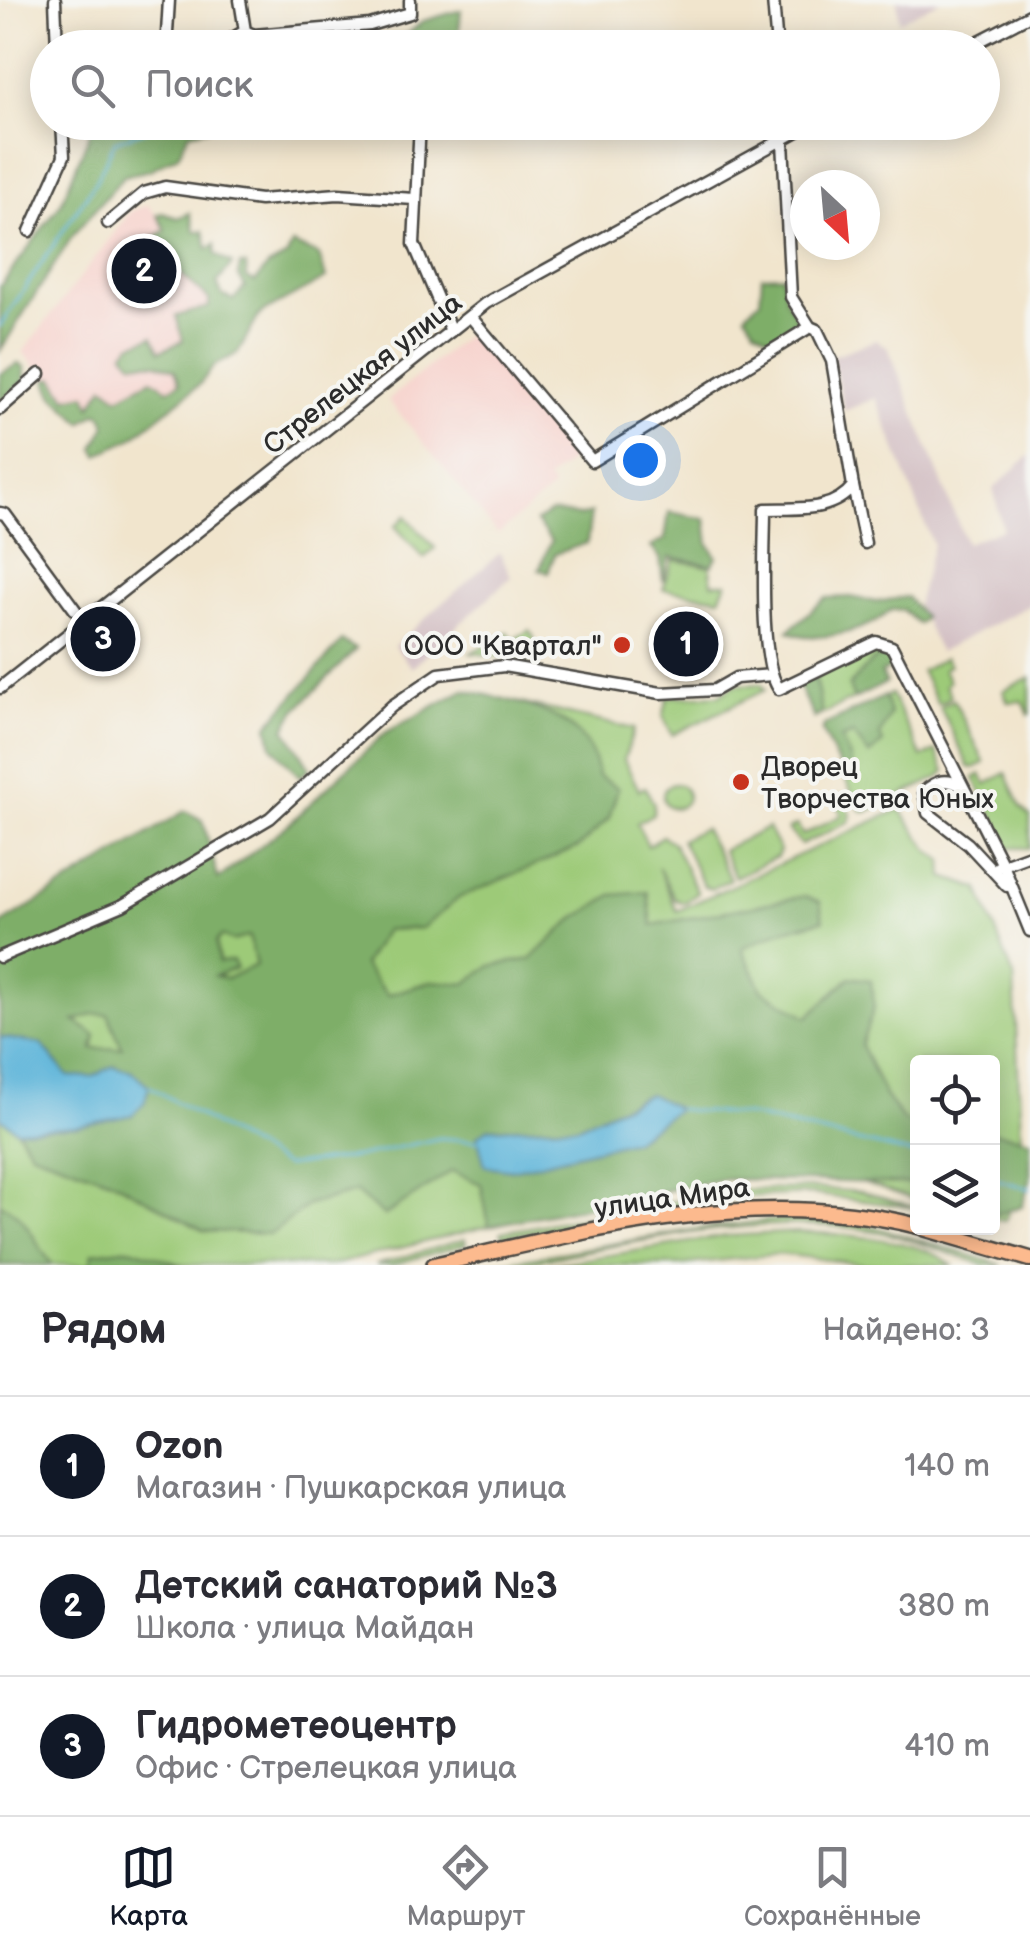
<!DOCTYPE html>
<html lang="ru">
<meta charset="utf-8">
<style>
:root{--surface:#fff;--page:#f2f2f3;--text:#2b2b33;--muted:#7c7c81;--line:#e1e1e2;--accent:#111827}
body{margin:0;font-family:"Balsamiq Sans",sans-serif;background:var(--page);color:var(--text)}
.controls{position:absolute;right:30px;bottom:30px;display:grid;overflow:hidden;border-radius:10px;box-shadow:0 5px 25px #0003}
.controls button{width:90px;height:90px;display:grid;place-items:center;padding:0;border:0;border-bottom:2px solid var(--line);background:var(--surface);color:var(--text);font:50px sans-serif}
.compass{position:absolute;left:790px;top:170px;width:90px;height:90px;border-radius:50%;background:var(--surface);box-shadow:0 5px 25px #0003;rotate:154deg}
.you{position:absolute;left:640px;top:460px;width:35px;height:35px;margin:-25px;border:8px solid #fff;border-radius:50%;background:#1a73e8;box-shadow:0 0 0 15px #1a73e833}
.badge{display:grid;place-items:center;width:65px;height:65px;border-radius:50%;background:var(--accent);color:#fff;font-size:32px;font-weight:700}
.pin{position:absolute;translate:-50% -50%;border:5px solid #fff;box-shadow:0 2px 10px #0006}
.list{margin:0;padding:0;list-style:none}
h2{display:flex;justify-content:space-between;align-items:center;height:130px;margin:0;padding:0 40px;font-size:42px}
h2 small{font-size:32px;font-weight:400;color:var(--muted)}
.list li{display:grid;grid-template-columns:65px 1fr auto;gap:30px;align-items:center;box-sizing:border-box;height:140px;padding:0 40px;border-top:2px solid var(--line)}
.list b{display:block;font-size:38px;white-space:nowrap}
.list p{margin:0;font-size:32px;white-space:nowrap;color:var(--muted)}
.list em{font-size:32px;font-style:normal;color:var(--muted)}
.icon{flex:none;width:55px;height:55px;fill:none;stroke:currentColor;stroke-width:2;stroke-linecap:round;stroke-linejoin:round}
.map{position:relative;flex:none;width:1030px;height:1265px;overflow:hidden}
.search{position:absolute;background:var(--surface);box-shadow:0 5px 25px #0003;left:30px;right:30px;top:30px;height:110px;display:flex;align-items:center;gap:25px;box-sizing:border-box;padding:0 35px;border-radius:55px;color:var(--muted);font-size:38px}
.sheet{height:550px;background:var(--surface)}
nav{display:flex;justify-content:space-around;align-items:center;box-sizing:border-box;height:140px;border-top:2px solid var(--line);background:var(--surface);font-size:28px;color:var(--muted)}
nav a{display:grid;justify-items:center;gap:5px}
nav .on{color:var(--accent)}
.map>svg:first-child{display:block}
</style>
<div class="map">
<svg width="1030" height="1265" viewBox="0 0 1030 1265">
<rect width="100%" height="100%" fill="#f6f6f2"/>
<filter id="ink" filterUnits="userSpaceOnUse"><feTurbulence type="fractalNoise" baseFrequency=".01" numOctaves="2"/><feDisplacementMap in="SourceGraphic" scale="20" xChannelSelector="R" yChannelSelector="G"/><feConvolveMatrix kernelMatrix="1 2 1 2 8 2 1 2 1" color-interpolation-filters="sRGB"/></filter>
<filter id="wash" filterUnits="userSpaceOnUse"><feTurbulence type="fractalNoise" baseFrequency=".0048" numOctaves="4" result="noise"/><feDisplacementMap in="SourceGraphic" scale="40" xChannelSelector="R" yChannelSelector="G"/><feGaussianBlur stdDeviation="2.25" result="paint"/><feColorMatrix in="noise" values="0 0 0 0 0 0 0 0 0 0 0 0 0 0 0 0 0 1.4 0 .05"/><feComposite in="paint" operator="in"/></filter>
<g filter="url(#wash)">
<rect width="100%" height="100%" fill="#f1e5cd"/>
<g fill="#f7d0ca">
<polygon points="148,205 254,330 119,437 99,412 83,425 23,352 131,211"/>
<polygon points="472,331 575,457 547,480 553,488 498,534 388,400"/>
</g>
<g fill="#d2bec2">
<polygon points="897,0 941,0 899,21"/>
<polygon points="876,340 888,347 966,543 1003,529 993,489 1030,455 1030,605 939,652 917,605 933,545 876,398 844,411 832,356"/>
<polygon points="500,553 511,577 412,668 394,646"/>
</g>
<g fill="#9dca78" stroke="#647a52" stroke-width="2.5">
<polygon points="406,516 435,548 424,558 395,526"/>
<polygon points="673,560 710,566 712,583 727,583 720,598 663,589"/>
<polygon points="530,630 541,653 540,661 471,653 508,632 514,639"/>
<polygon points="873,648 888,654 894,666 881,673 886,683 814,718 798,685"/>
<polygon points="945,658 949,665 943,669 949,682 945,685 951,697 938,704 921,671"/>
<polygon points="1030,677 1030,714 1029,715 1023,701 1008,702 1003,691"/>
<polygon points="761,684 765,690 672,735 663,716 668,697 719,695 735,685"/>
<polygon points="464,690 634,729 624,760 639,790 645,787 654,804 653,814 637,823 648,846 662,836 673,843 698,893 684,903 676,900 658,867 677,911 900,809 930,851 943,860 944,877 979,889 1014,977 1023,1182 1005,1221 993,1219 992,1062 918,1062 917,1200 862,1182 724,1179 489,1226 332,1265 0,1265 0,969 48,960 217,880 289,824 385,733"/>
<polygon points="891,694 922,757 936,751 945,771 940,777 866,812 860,809 822,731 825,725"/>
<polygon points="954,700 985,763 974,768 969,767 940,707"/>
<polygon points="1006,773 1021,807 1030,816 1030,848 1009,848 974,778 981,774 986,784"/>
<circle cx="675" cy="796" r="12"/>
<polygon points="841,795 851,814 849,822 801,845 788,829 797,825 803,835 842,815 834,798"/>
<polygon points="704,828 730,879 711,889 704,886 681,840"/>
<polygon points="768,828 780,851 777,857 735,877 722,850"/>
<polygon points="812,1188 861,1192 917,1208 811,1194 737,1197 503,1237 501,1232 737,1190"/>
<path d="M784,1219l81,5 137,41h-17c-41,-13 -82,-31 -125,-36 -114,-16 -234,16 -347,36h-25l209,-36z"/>
<path d="M799,1232c42,2 122,6 153,33h-82l-90,-11 -101,11h-130l176,-29z"/>
<polygon points="465,1239 466,1244 392,1265 376,1265"/>
</g>
<g fill="#7eae68" stroke="#546c4a" stroke-width="2.5" fill-rule="evenodd">
<polygon points="461,10 458,43 453,47 361,47 408,34 423,21"/>
<polygon points="94,123 228,123 189,133 178,155 150,170 124,176 73,235 0,351 0,287 61,203"/>
<polygon points="162,213 178,218 190,213 195,231 204,231 208,249 215,244 216,255 232,264 217,283 222,295 233,300 245,287 238,275 240,265 246,265 247,278 255,282 268,266 287,256 292,244 319,255 326,278 260,314 238,353 214,366 199,385 131,439 98,455 94,448 106,425 102,415 97,413 82,423 53,395 46,379 54,378 67,398 86,394 91,406 104,386 119,397 152,379 168,389 180,383 175,370 157,363 132,362 124,353 131,344 153,336 160,351 183,341 176,316 209,307 209,299 180,273 154,280 155,260 146,242 166,230 157,215"/>
<polygon points="782,275 786,299 798,320 777,342 755,328 745,314 760,300 762,276"/>
<polygon points="18,364 25,367 25,381 0,401 0,374"/>
<polygon points="551,512 580,516 591,513 587,543 555,554 548,572 539,570 551,541 536,522"/>
<polygon points="669,512 706,519 709,544 717,557 712,565 669,557 663,582 660,558 651,547 665,539"/>
<path d="M851,597l25,5 31,-5 17,21 -6,6 -15,-14h-12c-23,21 -74,35 -103,21l38,-33z"/>
<polygon points="342,641 356,649 295,711 285,728 310,768 300,777 272,746 268,725"/>
<polygon points="888,654 894,666 881,673 886,683 854,699 849,686 873,660"/>
<polygon points="815,677 822,714 814,718 798,685"/>
<path d="M464,690c52,12 126,21 134,86l20,12 -9,30 -30,29 -119,50 -38,31 -37,2 -22,35 24,30 45,-14 33,3 25,-18 41,-7 39,-37 42,-27 36,-3 4,33 153,-29 15,6 3,18 -46,12 -35,16 20,42 46,27 42,-40 21,3 3,28 -13,37 23,49 20,27 13,2v61l-193,-5 -235,47 -8,-42 -29,-13 -68,45 -28,-24 -48,13 -37,29 -67,-3 -93,-51 -80,-28 -14,-22 62,-4 35,-60 -22,11 -24,-1 -27,-32 -41,-7v-112l185,-114 18,9 15,59 71,-55 96,-91zM221,936l12,5 16,-5 7,29 -30,14 -11,-3 22,-8 -4,-7 -14,1 -3,-20zM94,1014h14l14,34 -29,1 3,-14 -21,-14zM649,1094l28,15 -44,32 -144,-13 89,-2z"/>
<polygon points="885,696 890,714 880,735 883,743 869,755 853,734 841,739 851,759 851,775 843,774 822,731 825,725"/>
<polygon points="993,1132 1030,1139 1030,1180 1022,1206 995,1215"/>
<path d="M0,1204c29,11 33,39 53,61h-53z"/>
<polygon points="130,1248 183,1265 90,1265 93,1253"/>
</g>
<g fill="#5bb4d9" stroke="#437082" stroke-width="2.5">
<polygon points="0,1037 41,1044 68,1076 92,1077 113,1066 132,1071 149,1086 144,1103 132,1115 79,1126 17,1130 0,1118"/>
<polygon points="649,1094 678,1109 633,1140 512,1170 485,1166 477,1136 489,1128 578,1126"/>
</g>
<g fill="none" stroke-linecap="round" stroke-linejoin="round">
<g stroke="#5bb4d9" stroke-width="2.5">
<polyline points="450,48 455,43"/>
<polyline points="0,326 96,181 115,141 152,128 211,122"/>
<polyline points="149,1086 285,1166 356,1157 440,1138 478,1141"/>
<polyline points="678,1109 750,1116 918,1155"/>
<polyline points="992,1178 1030,1189"/>
</g>
</g>
</g>
<g filter="url(#ink)">
<g fill="none" stroke-linecap="round" stroke-linejoin="round">
<g stroke="#494743" stroke-width="15">
<g id="minor">
<polyline points="55,0 57,48"/>
<polyline points="240,0 245,31 254,35 370,25 410,13 410,0"/>
<polyline points="773,0 777,48"/>
<polyline points="167,33 169,0"/>
<polyline points="216,48 245,31"/>
<polyline points="966,48 1030,15"/>
<polyline points="420,122 414,244 451,331"/>
<path d="M782,122l9,175 19,30 7,3 15,31 21,125c-21,27 -56,22 -88,23 0,39 -7,151 14,180l97,-47 16,5 111,218 27,66"/>
<polyline points="108,223 144,193 165,187 260,200 338,194 414,199"/>
<polyline points="30,231 64,156 62,122"/>
<polyline points="470,316 592,461 810,327"/>
<polyline points="0,409 40,374"/>
<polyline points="853,486 865,543"/>
<polyline points="0,513 5,514 84,622"/>
<polyline points="0,688 486,303 814,122"/>
<path d="M962,786c-16,-8 -25,-6 -38,6l4,21 40,31 39,42"/>
<polyline points="998,867 1030,855"/>
<polyline points="0,957 123,905 270,818 392,706 439,674 504,666 661,693 715,690 736,678 772,675"/>
</g>
</g>
<g stroke="#494743" stroke-width="19">
<g id="major">
<polyline points="923,1228 1030,1259"/>
<path d="M434,1265c157,-36 324,-79 484,-39"/>
</g>
</g>
<use href="#minor" stroke="#fff" stroke-width="10"/>
<use href="#major" stroke="#fcba8e" stroke-width="14"/>
</g>
</g>
<g fill="#c8321e" stroke="#f6f6f2" stroke-width="4">
<circle cx="622" cy="645" r="10"/>
<circle cx="741" cy="782" r="10"/>
</g>
<g text-anchor="middle" stroke-width="8" stroke-linejoin="round" paint-order="stroke">
<g font-size="28" fill="#2b2b2b" stroke="#f6f6f2">
<text transform="translate(362 373) rotate(-38)" y="10">Стрелецкая улица</text>
<text transform="translate(672 1197) rotate(-8)" y="10">улица Мира</text>
</g>
<g font-size="28" fill="#2b2b2b" stroke="#f6f6f2" text-anchor="end">
<text x="602" y="655">ООО "Квартал"</text>
<text x="761" y="776" text-anchor="start">Дворец<tspan x="761" dy="32">Творчества Юных</tspan></text>
</g>
</g>
</svg>
<div class="controls">
<button><svg class="icon" aria-label="locate" viewBox="0 0 24 24"><circle cx="12" cy="12" r="6"/><path d="M12 2v4M12 18v4M2 12h4M18 12h4"/></svg></button>
<button><svg class="icon" aria-label="layers" viewBox="0 0 24 24"><path d="M12 4l9 5-9 5-9-5zM3 14l9 5 9-5"/></svg></button>
</div>
<svg class="compass" viewBox="-18 -18 36 36"><path d="M0-13l5 13h-10z" fill="#e53935"/><path d="M0 13l5-13h-10z" fill="#7c7c81"/></svg>
<div class="you"></div>
<div class="pin badge" style="left:686px;top:644px">1</div>
<div class="pin badge" style="left:144px;top:271px">2</div>
<div class="pin badge" style="left:103px;top:639px">3</div>
<div class="search"><svg class="icon" aria-label="search" viewBox="0 0 24 24"><circle cx="10" cy="10" r="6"/><path d="M15 15l6 6"/></svg>Поиск</div>
</div>
<section class="sheet">
<h2>Рядом<small>Найдено: 3</small></h2>
<ul class="list">
<li><span class="badge">1</span><div><b>Ozon</b><p>Магазин · Пушкарская улица</p></div><em>140 m</em></li>
<li><span class="badge">2</span><div><b>Детский санаторий №3</b><p>Школа · улица Майдан</p></div><em>380 m</em></li>
<li><span class="badge">3</span><div><b>Гидрометеоцентр</b><p>Офис · Стрелецкая улица</p></div><em>410 m</em></li>
</ul>
</section>
<nav>
<a class="on"><svg class="icon" aria-label="map" viewBox="0 0 24 24"><path d="M3 6l6-2 6 2 6-2v14l-6 2-6-2-6 2zM9 4v14M15 6v14"/></svg>Карта</a>
<a><svg class="icon" aria-label="directions" viewBox="0 0 24 24"><path d="M12 3l9 9-9 9-9-9zM9 14v-3h6M13 9l2 2-2 2"/></svg>Маршрут</a>
<a><svg class="icon" aria-label="saved" viewBox="0 0 24 24"><path d="M7 4h10v16l-5-4-5 4z"/></svg>Сохранённые</a>
</nav>
